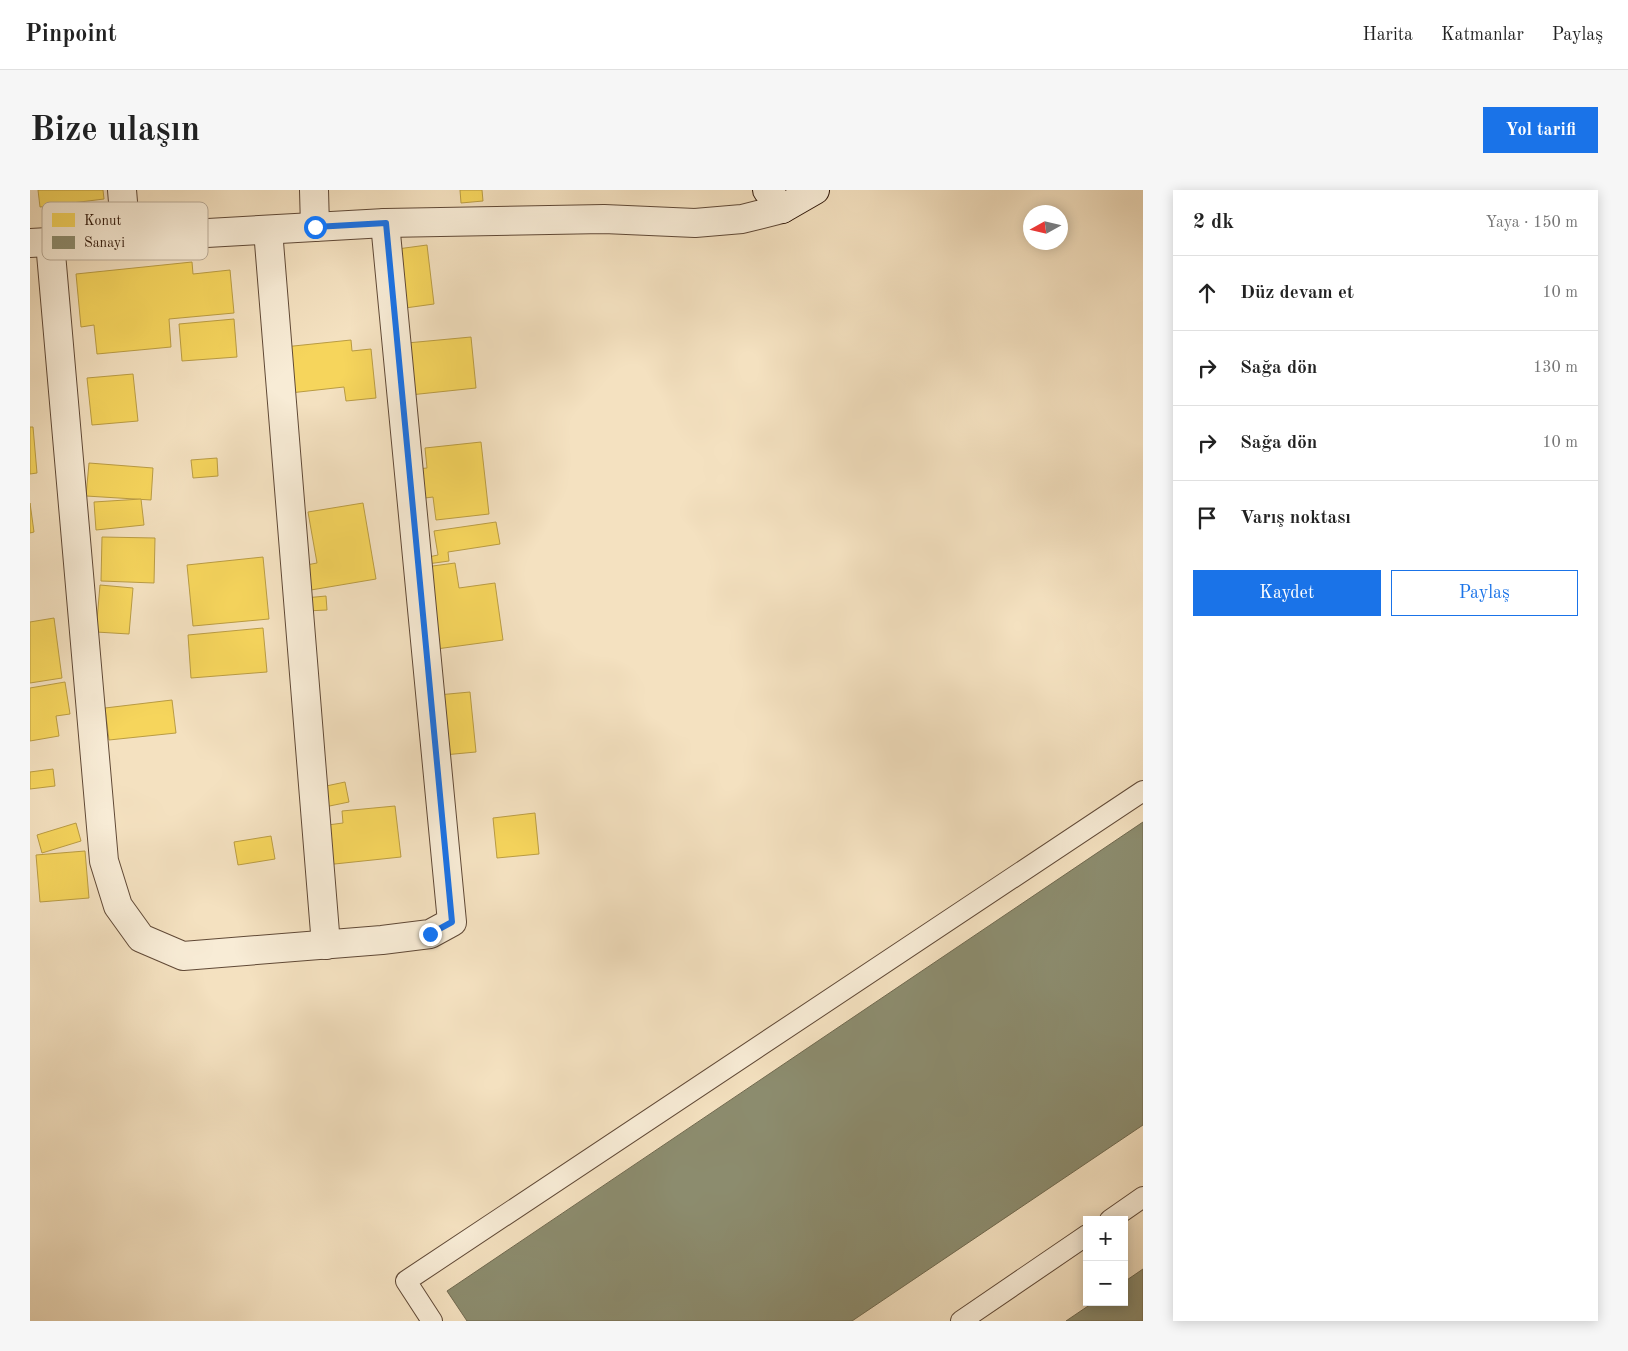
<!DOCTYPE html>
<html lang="tr">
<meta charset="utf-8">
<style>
:root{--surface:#fff;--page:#f6f6f6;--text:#222;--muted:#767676;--line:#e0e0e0;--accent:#1a73e8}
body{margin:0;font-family:"Old Standard TT",serif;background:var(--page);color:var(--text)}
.controls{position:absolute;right:15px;bottom:15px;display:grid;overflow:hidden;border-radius:0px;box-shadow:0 2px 12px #0003}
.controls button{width:45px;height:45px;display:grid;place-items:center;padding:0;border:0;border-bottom:1px solid var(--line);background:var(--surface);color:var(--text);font:25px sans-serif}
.compass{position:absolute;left:993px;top:15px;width:45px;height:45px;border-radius:50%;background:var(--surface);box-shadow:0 2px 12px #0003;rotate:262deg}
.stop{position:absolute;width:15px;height:15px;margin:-11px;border:4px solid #1a73e8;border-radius:50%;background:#fff}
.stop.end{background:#1a73e8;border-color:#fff;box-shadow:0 1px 5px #0008}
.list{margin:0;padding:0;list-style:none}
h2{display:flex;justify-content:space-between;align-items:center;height:65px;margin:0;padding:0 20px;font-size:21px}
h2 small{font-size:16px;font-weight:400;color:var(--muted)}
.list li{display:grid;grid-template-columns:32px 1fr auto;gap:15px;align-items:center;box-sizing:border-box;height:75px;padding:0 20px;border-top:1px solid var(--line)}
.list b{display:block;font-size:19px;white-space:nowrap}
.list em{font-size:16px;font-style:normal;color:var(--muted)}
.actions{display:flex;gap:10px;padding:15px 20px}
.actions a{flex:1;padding:11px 0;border:1px solid var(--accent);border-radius:0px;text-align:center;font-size:18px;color:var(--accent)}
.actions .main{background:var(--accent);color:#fff}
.icon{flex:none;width:28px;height:28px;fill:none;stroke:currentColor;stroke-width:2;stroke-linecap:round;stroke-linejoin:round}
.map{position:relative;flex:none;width:1113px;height:1131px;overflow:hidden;border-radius:0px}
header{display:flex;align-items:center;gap:30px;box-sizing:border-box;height:70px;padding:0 25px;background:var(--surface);border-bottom:1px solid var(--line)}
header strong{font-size:24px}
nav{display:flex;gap:28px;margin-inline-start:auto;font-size:18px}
.intro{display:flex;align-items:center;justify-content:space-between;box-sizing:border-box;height:120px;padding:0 30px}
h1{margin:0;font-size:35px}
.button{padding:12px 22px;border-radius:0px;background:var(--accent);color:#fff;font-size:18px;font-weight:700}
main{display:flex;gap:30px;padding:0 30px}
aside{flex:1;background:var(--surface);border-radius:0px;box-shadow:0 2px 12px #0003}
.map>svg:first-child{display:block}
</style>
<header>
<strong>Pinpoint</strong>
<nav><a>Harita</a><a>Katmanlar</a><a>Paylaş</a></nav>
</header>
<div class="intro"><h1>Bize ulaşın</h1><a class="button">Yol tarifi</a></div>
<main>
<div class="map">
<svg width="1113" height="1131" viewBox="0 0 1113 1131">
<rect width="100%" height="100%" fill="#f4e1c0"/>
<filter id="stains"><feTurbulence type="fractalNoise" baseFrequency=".004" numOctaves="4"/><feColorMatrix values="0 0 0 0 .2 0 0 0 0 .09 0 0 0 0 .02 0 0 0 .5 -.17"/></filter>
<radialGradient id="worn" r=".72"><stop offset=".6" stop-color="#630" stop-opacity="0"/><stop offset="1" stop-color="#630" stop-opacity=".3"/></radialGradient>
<g fill="#f6d55c" stroke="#ba9c43">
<polygon points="8,0 73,0 74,9 10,17"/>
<polygon points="430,0 452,0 453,11 431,13"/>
<polygon points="397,55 404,114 368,119 360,60"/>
<polygon points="162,72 163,84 200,80 204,123 139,129 141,157 67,164 64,135 51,137 46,84"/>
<polygon points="204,129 207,167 152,171 149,134"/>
<polygon points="441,147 446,198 380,205 377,153"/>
<polygon points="321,150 322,161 341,159 346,208 316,211 314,197 260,203 254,157"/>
<polygon points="103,184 108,231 62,235 57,188"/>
<polygon points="0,237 3,237 7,283 0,284"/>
<polygon points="451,252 459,324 406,330 403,307 379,310 376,280 397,278 395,258"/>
<polygon points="187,268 188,286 163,288 161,270"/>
<polygon points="59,273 123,278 121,310 56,306"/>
<polygon points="111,309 114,335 66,340 64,312"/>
<polygon points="0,313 4,342 0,343"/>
<polygon points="333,313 346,389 275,401 271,376 287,373 278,322"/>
<polygon points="466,332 470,354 418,362 419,371 390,375 389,369 408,365 404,341"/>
<polygon points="72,347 125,348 124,393 71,391"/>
<polygon points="233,367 239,429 163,436 157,375"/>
<polygon points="425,373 429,398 465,393 473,450 399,460 388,378"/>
<polygon points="70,395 103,398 99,444 66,442"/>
<polygon points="296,406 297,420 276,421 275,408"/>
<polygon points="24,428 32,488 0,493 0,432"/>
<polygon points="233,438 237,482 161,488 158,445"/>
<polygon points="35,492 40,524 26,526 29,546 0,551 0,498"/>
<polygon points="440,502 446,562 403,566 397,506"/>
<polygon points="142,510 146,543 79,550 75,518"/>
<polygon points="23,579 25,596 0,599 0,582"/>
<polygon points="315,592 319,612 285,619 282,599"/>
<polygon points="365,616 371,667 295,675 290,636 313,633 312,621"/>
<polygon points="505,623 509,664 467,668 463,628"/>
<polygon points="46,633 51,651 12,663 7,645"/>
<polygon points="241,646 245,669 208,675 204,652"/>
<polygon points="55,661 59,708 10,712 6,665"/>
</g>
<g fill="#8c8c6e" stroke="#70694f">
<polygon points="1113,632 1113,935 822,1131 437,1131 417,1101"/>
<polygon points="1113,1079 1113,1131 1036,1131 1064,1112 1094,1112 1094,1092"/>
</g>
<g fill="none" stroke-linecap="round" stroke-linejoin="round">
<g stroke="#604936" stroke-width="22">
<g id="lane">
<polyline points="1080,1030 1113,1007"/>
<polyline points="402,1131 376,1091 1113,601"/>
<polyline points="931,1131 1057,1045"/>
</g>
</g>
<g stroke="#604936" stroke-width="30">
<g id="street">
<polyline points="92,0 96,48"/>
<polyline points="284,0 285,37"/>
<polyline points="238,40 296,755"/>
<polyline points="20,52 74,671 88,716 111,748 153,766 352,750 400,744 422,732 355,33"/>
<polyline points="0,53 355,33 574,29 665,33 712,29 752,19"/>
</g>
</g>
<g stroke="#2e1608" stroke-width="30">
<polyline id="secondary" points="737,0 752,19 785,0"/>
</g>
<use href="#lane" stroke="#f8ecd6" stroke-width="20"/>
<use href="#street" stroke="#f8ecd6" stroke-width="28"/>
<use href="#secondary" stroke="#f8ecd6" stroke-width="28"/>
</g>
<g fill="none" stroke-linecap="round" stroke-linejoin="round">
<polyline stroke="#1a73e8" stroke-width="6" points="285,37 356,33 422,732 400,744"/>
</g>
<rect x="12" y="12" width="166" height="58" rx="8" fill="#f8ecd6" stroke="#bbac98" stroke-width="1"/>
<rect x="22" y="23" width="23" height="14" fill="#f6d55c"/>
<rect x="22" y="46" width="23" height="13" fill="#8c8c6e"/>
<g font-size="14" fill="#2e1608">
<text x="54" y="35">Konut</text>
<text x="54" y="57">Sanayi</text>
</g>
<rect width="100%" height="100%" filter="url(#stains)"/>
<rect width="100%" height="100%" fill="url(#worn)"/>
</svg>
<div class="controls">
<button>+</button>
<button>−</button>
</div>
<svg class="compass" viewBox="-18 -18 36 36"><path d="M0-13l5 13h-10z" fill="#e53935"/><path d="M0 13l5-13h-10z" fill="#767676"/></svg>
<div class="stop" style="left:285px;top:37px"></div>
<div class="stop end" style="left:400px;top:744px"></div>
</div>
<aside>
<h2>2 dk<small>Yaya · 150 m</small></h2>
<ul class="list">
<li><svg class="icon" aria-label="ahead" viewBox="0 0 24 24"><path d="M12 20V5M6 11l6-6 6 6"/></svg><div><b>Düz devam et</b></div><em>10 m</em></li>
<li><svg class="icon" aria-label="right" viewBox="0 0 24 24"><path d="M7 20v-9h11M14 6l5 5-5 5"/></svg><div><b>Sağa dön</b></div><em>130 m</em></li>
<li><svg class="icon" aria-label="right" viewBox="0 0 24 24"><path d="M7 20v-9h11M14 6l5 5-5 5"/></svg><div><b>Sağa dön</b></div><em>10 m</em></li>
<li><svg class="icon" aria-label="arrive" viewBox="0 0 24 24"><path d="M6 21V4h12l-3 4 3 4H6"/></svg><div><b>Varış noktası</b></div></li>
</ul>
<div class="actions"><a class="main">Kaydet</a><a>Paylaş</a></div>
</aside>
</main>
